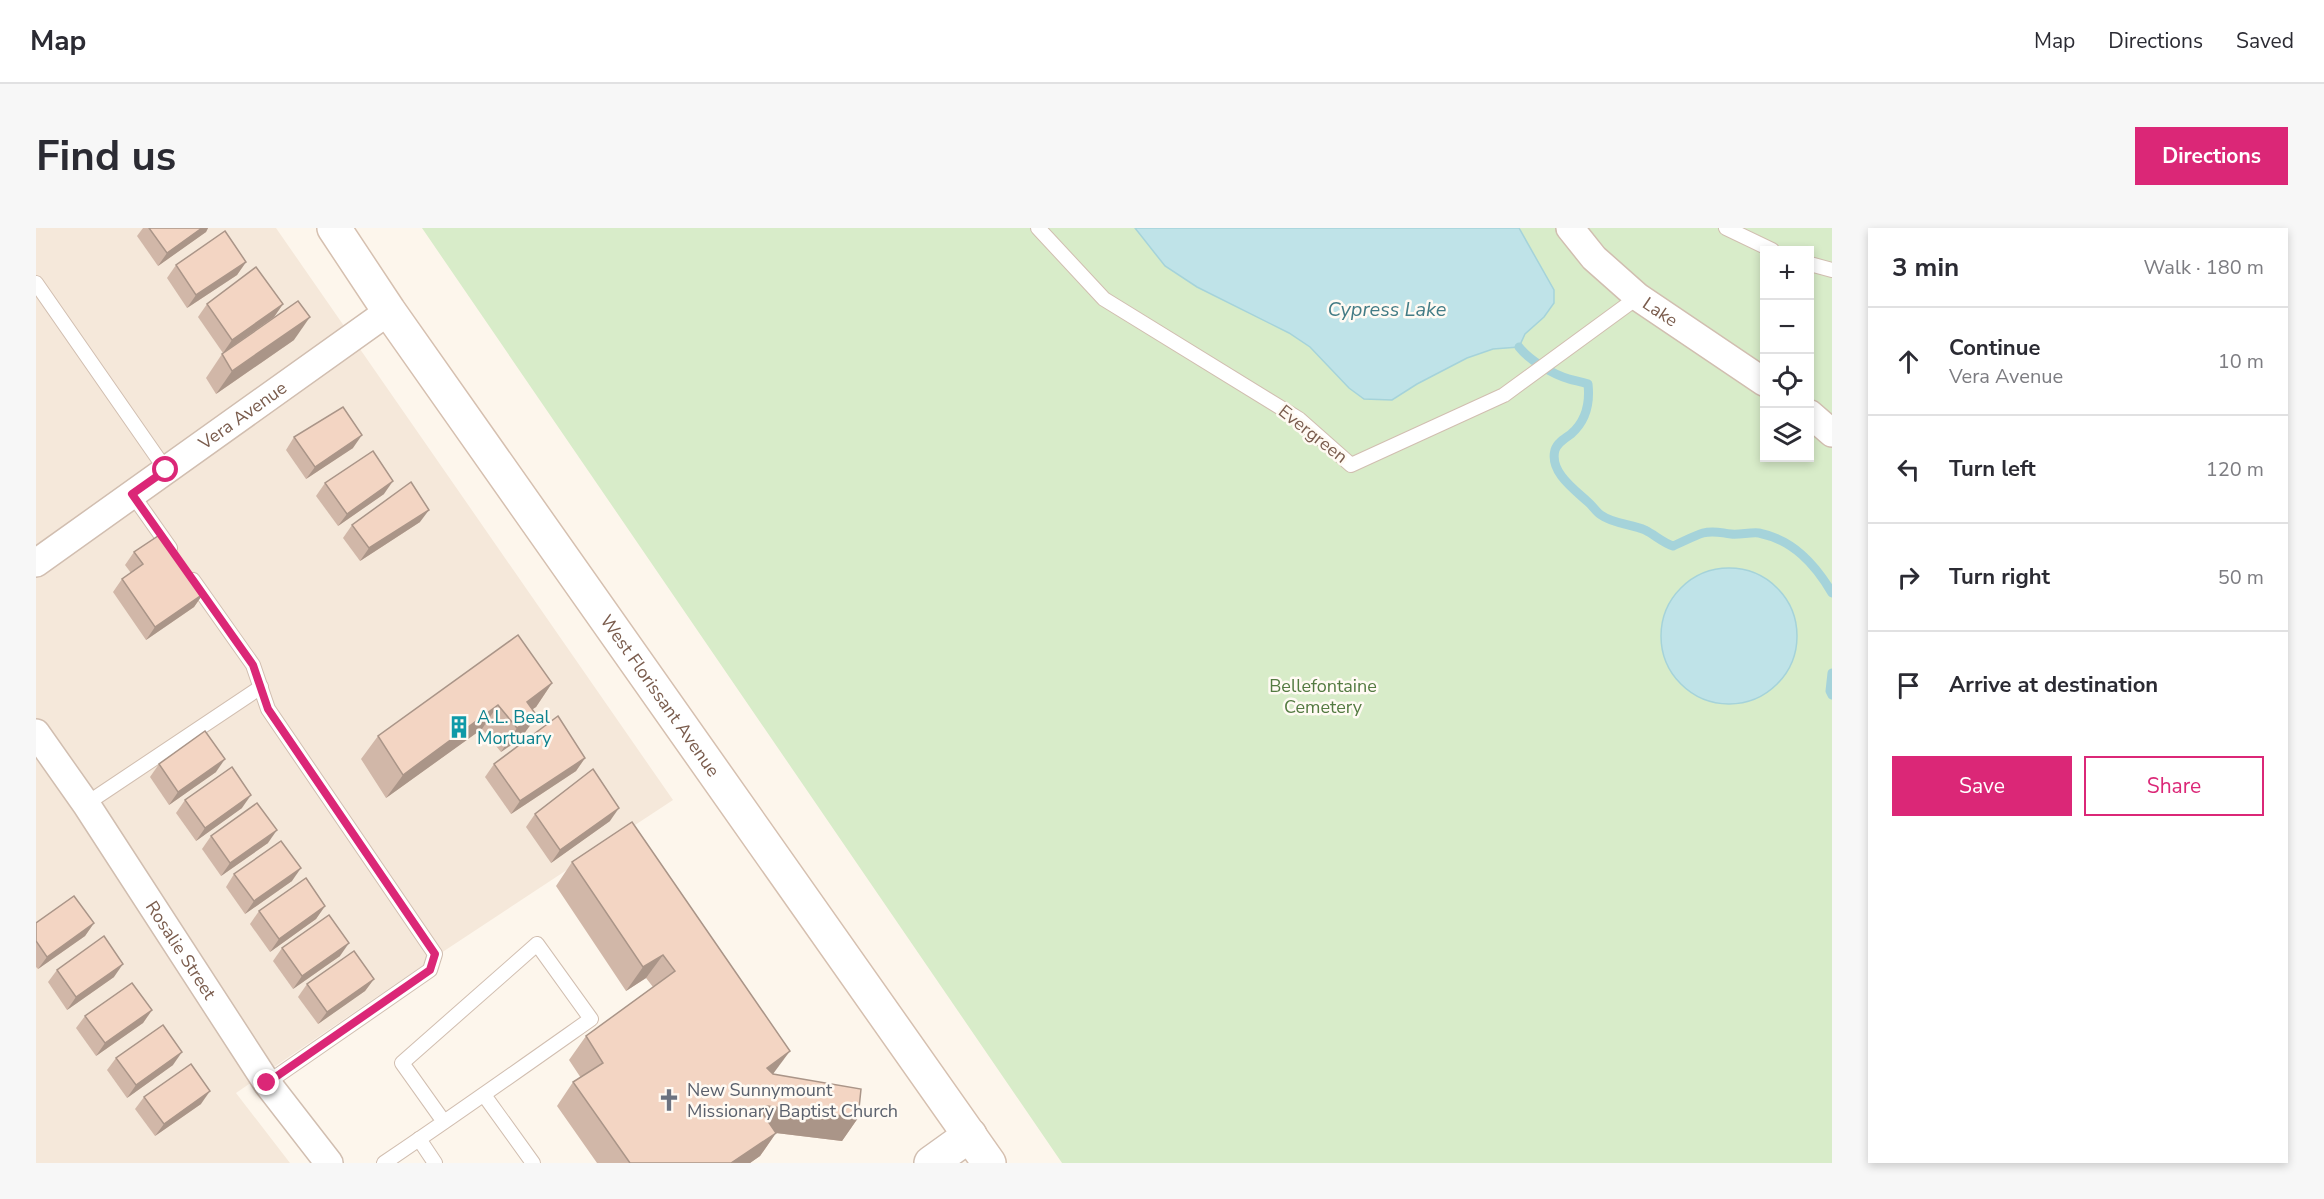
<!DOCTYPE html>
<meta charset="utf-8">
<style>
:root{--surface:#fff;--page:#f7f7f7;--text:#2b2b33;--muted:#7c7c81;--line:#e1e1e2;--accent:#db2777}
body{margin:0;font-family:"Nunito Sans",sans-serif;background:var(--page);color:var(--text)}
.controls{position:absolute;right:18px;top:18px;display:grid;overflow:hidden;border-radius:0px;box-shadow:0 3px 9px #0003}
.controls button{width:54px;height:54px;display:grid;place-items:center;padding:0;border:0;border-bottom:2px solid var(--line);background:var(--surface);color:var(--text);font:30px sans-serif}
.stop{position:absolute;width:18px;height:18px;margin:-14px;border:4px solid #db2777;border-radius:50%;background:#fff}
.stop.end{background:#db2777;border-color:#fff;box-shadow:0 2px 6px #0008}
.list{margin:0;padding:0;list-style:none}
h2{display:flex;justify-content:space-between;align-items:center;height:78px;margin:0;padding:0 24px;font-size:26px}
h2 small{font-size:20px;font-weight:400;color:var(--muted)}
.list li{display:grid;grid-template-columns:39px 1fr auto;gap:18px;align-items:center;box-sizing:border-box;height:108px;padding:0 24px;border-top:2px solid var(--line)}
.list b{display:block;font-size:22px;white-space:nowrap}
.list p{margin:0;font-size:20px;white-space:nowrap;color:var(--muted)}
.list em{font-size:20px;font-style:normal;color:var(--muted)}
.actions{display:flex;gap:12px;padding:18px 24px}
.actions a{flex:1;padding:14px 0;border:2px solid var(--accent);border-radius:0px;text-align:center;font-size:21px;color:var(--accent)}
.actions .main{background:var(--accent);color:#fff}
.icon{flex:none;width:33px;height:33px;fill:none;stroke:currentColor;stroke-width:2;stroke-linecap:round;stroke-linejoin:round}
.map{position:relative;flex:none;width:1796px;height:935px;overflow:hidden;border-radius:0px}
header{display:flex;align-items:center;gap:36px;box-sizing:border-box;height:84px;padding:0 30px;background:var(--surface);border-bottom:2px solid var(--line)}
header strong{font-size:28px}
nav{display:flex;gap:33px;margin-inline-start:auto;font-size:21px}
.intro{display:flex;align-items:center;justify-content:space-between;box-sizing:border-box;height:144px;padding:0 36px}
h1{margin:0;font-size:42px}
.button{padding:15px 27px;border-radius:0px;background:var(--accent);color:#fff;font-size:21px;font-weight:700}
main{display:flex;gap:36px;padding:0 36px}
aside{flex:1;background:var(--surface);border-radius:0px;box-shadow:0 3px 9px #0003}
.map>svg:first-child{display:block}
</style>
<header>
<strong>Map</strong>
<nav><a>Map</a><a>Directions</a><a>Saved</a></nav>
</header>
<div class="intro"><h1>Find us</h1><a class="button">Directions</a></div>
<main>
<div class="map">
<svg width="1796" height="935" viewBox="0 0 1796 935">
<rect width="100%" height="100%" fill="#fdf6ec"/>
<polygon fill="#f5e8da" points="0,0 240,0 637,572 405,725 200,865 254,935 0,935"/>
<path fill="#d8ecc9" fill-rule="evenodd" d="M386,0h1410v935h-770zM1728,22h46v208h-46z"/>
<g fill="#bfe3e8" stroke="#a5d3da" stroke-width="1.5">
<polygon points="1099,0 1483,0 1518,62 1518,75 1508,89 1489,106 1483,119 1457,121 1431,130 1381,156 1356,172 1328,171 1313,160 1274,119 1253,105 1161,59 1129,38"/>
<circle cx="1693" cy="408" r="68"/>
</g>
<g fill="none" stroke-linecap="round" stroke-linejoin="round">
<g stroke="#a5d3da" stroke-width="9">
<path d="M1483,119c10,13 33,27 50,32 6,2 12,2 19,5 2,18 -2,37 -17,50 -6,4 -14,9 -16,16 -6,22 20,40 33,52 5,4 8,10 13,13 12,9 31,9 44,15 10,5 17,12 28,16 10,-4 20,-10 30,-13 11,-3 18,0 28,1 9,1 19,-2 28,-1 34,7 56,31 73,60"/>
<polyline points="1796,445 1794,463 1796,467"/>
</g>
<g stroke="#d1beb0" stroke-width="16">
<g id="service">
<polyline points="1002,0 1068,71 1263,191 1315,237 1468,167 1602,69"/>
<polyline points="1690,0 1736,22"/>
<polyline points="1774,36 1796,42"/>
<polyline points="0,55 130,242"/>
<polyline points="96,266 134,320"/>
<polyline points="157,352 217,437 232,481 399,726 394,742 231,855"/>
<polyline points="50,576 225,459"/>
<polyline points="448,867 497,935"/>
<polyline points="383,911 399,935"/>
<path d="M348,935c70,-47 139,-96 207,-144l-54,-75 -135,119 42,59"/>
</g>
</g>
<g stroke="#d1beb0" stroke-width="30">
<g id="minor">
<path id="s1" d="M1534,0l24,30 44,39 126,85"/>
<polyline points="1774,186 1796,205"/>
<path id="s2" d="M0,335l353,-252"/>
<path id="s3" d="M0,505l50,71 181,279 62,80"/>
</g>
</g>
<g stroke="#d1beb0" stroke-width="36">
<polyline id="tertiary" points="895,935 934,907"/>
</g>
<g stroke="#d6c0b0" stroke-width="36">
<g id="secondary">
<path id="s4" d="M298,0l55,83 600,852"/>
</g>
</g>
<use href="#service" stroke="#fff" stroke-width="14"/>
<use href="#minor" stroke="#fff" stroke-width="27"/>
<use href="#tertiary" stroke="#fff" stroke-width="33"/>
<use href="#secondary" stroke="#fff" stroke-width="33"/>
</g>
<g fill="#d1b7a8">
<polygon points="107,0 172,0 170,4 122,38 101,8"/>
<polygon points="210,34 201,47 151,80 131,50 140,37"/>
<polygon points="171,76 247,76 238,89 187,125 162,89"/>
<polygon points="258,112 180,166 170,150 186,126"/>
<polygon points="258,209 317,220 270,251 250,222"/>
<polygon points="289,255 348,266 302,298 280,268"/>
<polygon points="384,294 324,333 307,310 316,297"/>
<polygon points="98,324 167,366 158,379 110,412 77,364 86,351 95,345 89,337"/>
<polygon points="516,455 500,479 496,481 501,488 484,511 465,524 446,501 350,570 325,531 342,508"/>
<polygon points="549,530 540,543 475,586 449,549 458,536"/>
<polygon points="123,536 180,544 133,577 114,549"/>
<polygon points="149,572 206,580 160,613 140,585"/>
<polygon points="499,586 574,593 515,635 490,599"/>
<polygon points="596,594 738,846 822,890 806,913 740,905 724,928 714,935 561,935 521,878 537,854 545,850 533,832 550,808 617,759 610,750 590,763 520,658 536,634"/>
<polygon points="175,608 232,615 185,648 166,621"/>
<polygon points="198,646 256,653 209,686 190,659"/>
<polygon points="289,678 280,691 234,724 214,696 223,683"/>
<polygon points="0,695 58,695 49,708 2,741 0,739"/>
<polygon points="246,720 304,728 257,761 237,733"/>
<polygon points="21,742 78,749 31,782 12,754"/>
<polygon points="338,751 329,763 282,796 262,769 271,756"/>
<polygon points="116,782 107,795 60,828 40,800 49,788"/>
<polygon points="80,830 137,837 91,870 71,842"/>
<polygon points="108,869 165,876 119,908 99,881"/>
</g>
<g fill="#aa9588">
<polygon points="166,0 172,0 170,4 122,38 131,25"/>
<polygon points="210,34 201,47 151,80 160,67"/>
<polygon points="247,76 238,89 187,125 196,112"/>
<polygon points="274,89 258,112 180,166 196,143"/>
<polygon points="326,207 317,220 270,251 279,239"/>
<polygon points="357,253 348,266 302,298 311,286"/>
<polygon points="393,282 384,294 324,333 333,320"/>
<polygon points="167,366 158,379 110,412 119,399"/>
<polygon points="516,455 500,479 477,495 491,474"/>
<polygon points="462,477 446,501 350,570 367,547"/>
<polygon points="501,488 484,511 465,524 481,500"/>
<polygon points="549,530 540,543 475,586 484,573"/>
<polygon points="189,531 180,544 133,577 142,564"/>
<polygon points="215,567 206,580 160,613 169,600"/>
<polygon points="583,580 574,593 515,635 524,622"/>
<polygon points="241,602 232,615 185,648 194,635"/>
<polygon points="265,640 256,653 209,686 218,673"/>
<polygon points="289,678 280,691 234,724 243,711"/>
<polygon points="58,695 49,708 2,741 11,729"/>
<polygon points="313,715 304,728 257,761 266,748"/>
<polygon points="627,727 610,750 590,763 607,739"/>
<polygon points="87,736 78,749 31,782 40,769"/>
<polygon points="338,751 329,763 282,796 291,784"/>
<polygon points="116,782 107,795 60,828 69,815"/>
<polygon points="754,823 737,846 731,840"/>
<polygon points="146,824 137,837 91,870 100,857"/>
<polygon points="174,863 165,876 119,908 128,896"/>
<polygon points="731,878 822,890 806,913 740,905 724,928 714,935 695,935 723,880"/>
</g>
<g fill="#f3d5c3" stroke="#aa9588" stroke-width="1.5">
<polygon points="113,0 166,0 131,25"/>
<polygon points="189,3 210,34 160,67 140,37"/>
<polygon points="220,39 247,76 196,112 171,76"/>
<polygon points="262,73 274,89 196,143 186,126"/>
<polygon points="307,179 326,207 279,239 258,209"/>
<polygon points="337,223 357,253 311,286 289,255"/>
<polygon points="375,254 393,282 333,320 316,297"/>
<polygon points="125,306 167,366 119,399 86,351 107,336 98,324"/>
<polygon points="482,407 516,455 491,474 501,488 481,500 462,477 367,547 342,508"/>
<polygon points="522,488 549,530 484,573 458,536"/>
<polygon points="169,503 189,531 142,564 123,536"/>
<polygon points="196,539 215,567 169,600 149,572"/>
<polygon points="557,541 583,580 524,622 499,586"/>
<polygon points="221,575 241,602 194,635 175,608"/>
<polygon points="596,594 754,823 731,840 737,846 825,861 822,890 731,878 723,880 740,905 695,935 594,935 537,854 567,835 550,808 639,743 627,727 607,739 536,634"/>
<polygon points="245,613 265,640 218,673 198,646"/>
<polygon points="270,650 289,678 243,711 223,683"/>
<polygon points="38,668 58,695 11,729 0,713 0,695"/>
<polygon points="293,687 313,715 266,748 246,720"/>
<polygon points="68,708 87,736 40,769 21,742"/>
<polygon points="318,723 338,751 291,784 271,756"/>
<polygon points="96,755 116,782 69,815 49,788"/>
<polygon points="127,797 146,824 100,857 80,830"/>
<polygon points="155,836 174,863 128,896 108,869"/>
</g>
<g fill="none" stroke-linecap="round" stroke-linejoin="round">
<polyline stroke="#db2777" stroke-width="8" points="130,242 96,266 217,437 232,481 399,726 394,742 231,855"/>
</g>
<defs>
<g id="building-bare" transform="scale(1.8)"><path d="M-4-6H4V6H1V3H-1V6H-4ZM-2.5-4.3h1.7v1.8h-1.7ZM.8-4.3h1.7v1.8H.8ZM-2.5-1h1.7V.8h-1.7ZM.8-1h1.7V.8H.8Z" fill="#0f9aa8" stroke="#fffaf3" stroke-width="2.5" paint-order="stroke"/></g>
<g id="church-bare" transform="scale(1.8)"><path d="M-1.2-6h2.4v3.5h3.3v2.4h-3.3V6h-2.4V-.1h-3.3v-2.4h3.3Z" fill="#6b7280" stroke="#fffaf3" stroke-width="2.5" paint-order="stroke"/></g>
</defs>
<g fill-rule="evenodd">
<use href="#building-bare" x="423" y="499"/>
<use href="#church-bare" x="633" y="872"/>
</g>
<g text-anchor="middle" stroke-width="5" stroke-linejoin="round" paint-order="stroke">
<g font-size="18" fill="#7a5c4d" stroke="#fffaf3">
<text dy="6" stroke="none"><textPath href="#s1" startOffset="124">Lake</textPath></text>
<text dy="6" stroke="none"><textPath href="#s2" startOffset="254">Vera Avenue</textPath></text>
<text transform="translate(1277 206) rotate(38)" y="6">Evergreen</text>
<text dy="6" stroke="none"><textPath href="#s4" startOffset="570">West Florissant Avenue</textPath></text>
<text dy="6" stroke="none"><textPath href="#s3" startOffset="261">Rosalie Street</textPath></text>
</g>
<g font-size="18" fill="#537a41" stroke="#fffaf3">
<text x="1287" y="464">Bellefontaine<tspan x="1287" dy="21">Cemetery</tspan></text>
</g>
<g font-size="18" fill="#0d838f" stroke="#fffaf3" text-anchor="start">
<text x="441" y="495">A.L. Beal<tspan x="441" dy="21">Mortuary</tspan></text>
</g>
<g font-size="18" fill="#5b616d" stroke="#fffaf3" text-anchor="start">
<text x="651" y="868">New Sunnymount<tspan x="651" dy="21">Missionary Baptist Church</tspan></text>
</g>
<g font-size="20" font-style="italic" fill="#437c86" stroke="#fffaf3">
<text x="1351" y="88">Cypress Lake</text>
</g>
</g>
</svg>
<div class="controls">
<button>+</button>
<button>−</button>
<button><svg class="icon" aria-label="locate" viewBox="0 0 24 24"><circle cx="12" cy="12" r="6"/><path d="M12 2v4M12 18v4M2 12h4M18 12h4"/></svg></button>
<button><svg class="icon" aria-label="layers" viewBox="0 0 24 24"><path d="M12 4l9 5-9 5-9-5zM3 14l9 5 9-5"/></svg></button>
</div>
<div class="stop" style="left:130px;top:242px"></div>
<div class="stop end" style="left:231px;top:855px"></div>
</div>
<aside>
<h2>3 min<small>Walk · 180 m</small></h2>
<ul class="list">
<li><svg class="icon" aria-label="ahead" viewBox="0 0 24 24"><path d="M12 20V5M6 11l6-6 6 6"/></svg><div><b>Continue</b><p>Vera Avenue</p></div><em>10 m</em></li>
<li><svg class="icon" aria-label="left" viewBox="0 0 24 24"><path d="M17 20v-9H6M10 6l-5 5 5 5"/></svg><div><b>Turn left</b></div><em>120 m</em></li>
<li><svg class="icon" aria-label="right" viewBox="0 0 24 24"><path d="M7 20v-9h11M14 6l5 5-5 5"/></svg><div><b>Turn right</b></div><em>50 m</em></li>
<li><svg class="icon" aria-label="arrive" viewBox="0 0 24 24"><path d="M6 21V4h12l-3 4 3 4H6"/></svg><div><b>Arrive at destination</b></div></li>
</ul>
<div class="actions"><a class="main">Save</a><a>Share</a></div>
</aside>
</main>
